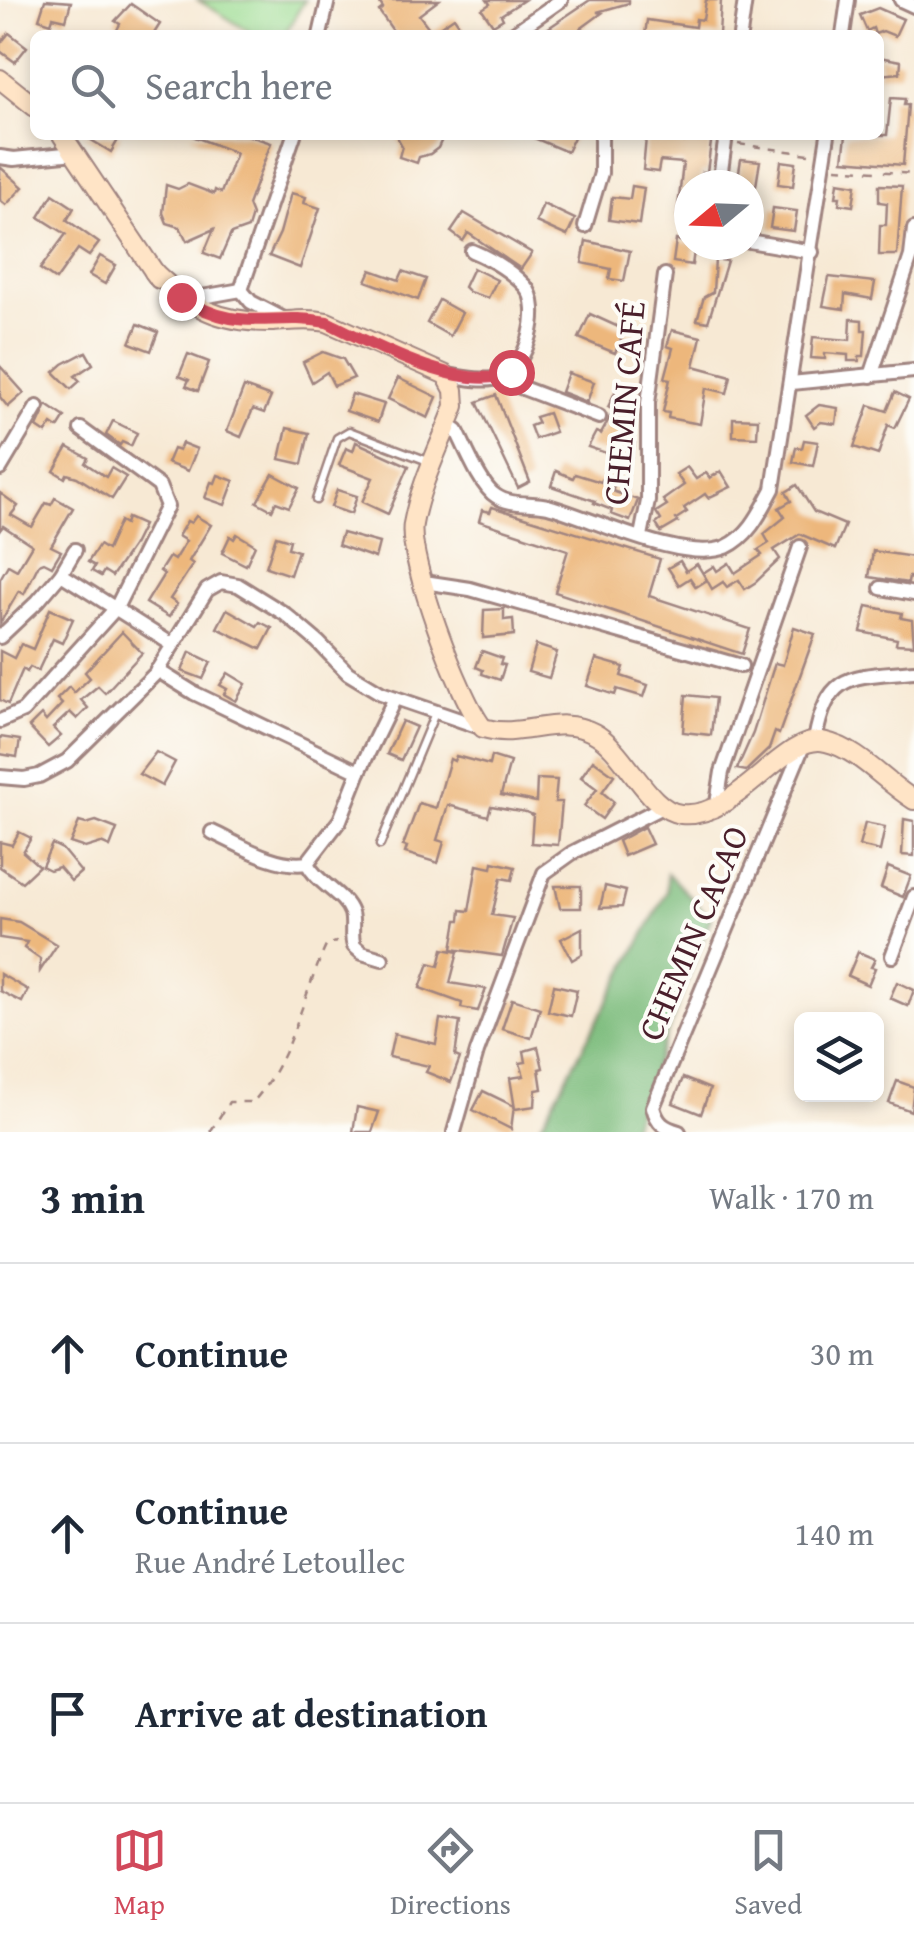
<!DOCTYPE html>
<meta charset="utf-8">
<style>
:root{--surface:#fff;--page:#f2f2f3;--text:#1f2937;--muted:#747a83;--line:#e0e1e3;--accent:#d1495b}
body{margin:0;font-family:"Gentium Book Plus",serif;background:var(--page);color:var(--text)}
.controls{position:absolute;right:30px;bottom:30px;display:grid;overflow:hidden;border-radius:15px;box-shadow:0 5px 15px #0003}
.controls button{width:90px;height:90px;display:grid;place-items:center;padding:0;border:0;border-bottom:2px solid var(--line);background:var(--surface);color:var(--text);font:50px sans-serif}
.compass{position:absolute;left:674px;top:170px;width:90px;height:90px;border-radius:50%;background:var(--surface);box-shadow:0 5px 15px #0003;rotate:251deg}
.stop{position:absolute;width:30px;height:30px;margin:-22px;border:8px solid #d1495b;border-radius:50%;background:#fff}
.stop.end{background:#d1495b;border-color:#fff;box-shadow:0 2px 10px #0008}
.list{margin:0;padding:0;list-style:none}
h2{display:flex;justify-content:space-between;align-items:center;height:130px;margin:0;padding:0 40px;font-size:42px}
h2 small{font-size:32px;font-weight:400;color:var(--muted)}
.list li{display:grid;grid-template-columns:65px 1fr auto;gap:30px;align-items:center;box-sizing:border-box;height:180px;padding:0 40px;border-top:2px solid var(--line)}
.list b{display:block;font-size:38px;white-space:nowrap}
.list p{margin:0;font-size:32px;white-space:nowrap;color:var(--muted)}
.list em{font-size:32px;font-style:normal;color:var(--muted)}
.icon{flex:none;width:55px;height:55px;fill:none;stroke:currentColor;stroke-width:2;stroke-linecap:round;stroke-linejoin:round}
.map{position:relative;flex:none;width:914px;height:1132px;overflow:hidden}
.search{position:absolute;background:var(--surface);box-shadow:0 5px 15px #0003;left:30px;right:30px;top:30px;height:110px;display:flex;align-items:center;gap:25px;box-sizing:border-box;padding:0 35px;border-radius:15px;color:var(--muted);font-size:38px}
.sheet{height:670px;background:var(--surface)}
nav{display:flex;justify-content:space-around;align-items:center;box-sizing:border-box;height:140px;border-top:2px solid var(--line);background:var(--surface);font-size:28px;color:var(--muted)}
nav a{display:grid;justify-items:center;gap:5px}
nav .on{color:var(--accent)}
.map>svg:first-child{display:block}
</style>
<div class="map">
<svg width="914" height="1132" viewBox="0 0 914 1132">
<rect width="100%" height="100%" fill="#fdfcf7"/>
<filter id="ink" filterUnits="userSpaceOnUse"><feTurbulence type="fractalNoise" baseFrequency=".01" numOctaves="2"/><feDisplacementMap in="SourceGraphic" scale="20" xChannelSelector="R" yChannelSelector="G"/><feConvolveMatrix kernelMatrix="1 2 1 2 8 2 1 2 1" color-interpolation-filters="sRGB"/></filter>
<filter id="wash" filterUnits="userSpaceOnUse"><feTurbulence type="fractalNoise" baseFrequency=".0048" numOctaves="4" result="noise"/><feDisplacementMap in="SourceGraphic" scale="40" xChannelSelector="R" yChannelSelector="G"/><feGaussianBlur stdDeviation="2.25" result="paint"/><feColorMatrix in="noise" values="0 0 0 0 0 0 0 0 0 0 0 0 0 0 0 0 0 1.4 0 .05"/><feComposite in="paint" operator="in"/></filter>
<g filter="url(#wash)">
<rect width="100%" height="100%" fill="#f7e9d4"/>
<polygon fill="#9bdc92" stroke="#727e5e" stroke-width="2.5" points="198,0 305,0 284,35 255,35"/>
<polygon fill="#7cbc7c" stroke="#636e54" stroke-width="2.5" points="667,873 711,918 630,1132 537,1132 667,892"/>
<g id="blocks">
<g fill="#edb77c">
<polygon points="45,0 71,2 66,20 53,17 51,23 39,19"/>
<polygon points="378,0 439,0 419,15 432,32 454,17 466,35 396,35 379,11 383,8"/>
<polygon points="487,0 524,0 501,15 503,19 493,25 482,9 490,4"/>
<polygon points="590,0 629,0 629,3 597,12 602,13 572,35 538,35"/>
<polygon points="706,0 721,0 719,35 645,35 647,20 695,27 696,19 703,20"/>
<polygon points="131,4 160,24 153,35 124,35 117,30 120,24 115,21"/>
<polygon points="878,8 903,19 895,36 883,31 875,34 873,28 867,31 860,15"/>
<polygon points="9,33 27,47 15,62 0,51 0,44"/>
<polygon points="879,57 901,61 900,73 879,75"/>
<polygon points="891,98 905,99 904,105 908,105 903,165 843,160 846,135 887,135"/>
<polygon points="83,135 121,135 111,152"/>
<polygon points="190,135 247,135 271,143 248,205 252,215 248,228 231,234 220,259 204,253 214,229 187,241 180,227 167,223 163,213 166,185 178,189 188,184 214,194 215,190 221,193 236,153"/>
<polygon points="396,135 444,135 438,148 430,154 419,157 417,163 399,157 402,146"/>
<polygon points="527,135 575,135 567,152"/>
<polygon points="685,135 712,135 707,172 702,172 700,185 689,185 689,218 677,216 683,163 660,161 658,172 643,170 646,138 684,142"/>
<polygon points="741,159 760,161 756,186 737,184"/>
<polygon points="781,161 796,163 793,186 778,184"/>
<polygon points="0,167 23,187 6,205 0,200"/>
<polygon points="838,182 856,185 853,206 839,204 840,197 836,197"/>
<polygon points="879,185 902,186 897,255 879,255 880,225 886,225 887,203 879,202"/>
<polygon points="632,186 644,188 639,224 609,220 612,197 630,199"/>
<polygon points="291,193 306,197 304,203 320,208 300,268 269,256 280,233"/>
<polygon points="53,194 74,208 67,220 99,243 89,256 78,249 56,280 40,269 66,234 39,217"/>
<polygon points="543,204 575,219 567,236 536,222"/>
<polygon points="773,208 797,211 794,231 770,228"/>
<polygon points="464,213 532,253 521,269 468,233 463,241 451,232"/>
<polygon points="676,240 695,245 692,265 673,262"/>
<polygon points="586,241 630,251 624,281 609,279 611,269 582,263"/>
<polygon points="100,256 116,265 105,284 89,275"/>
<polygon points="715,259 727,261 708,322 697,320 704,297 713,292"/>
<polygon points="473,268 497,280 488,298 469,292 464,287"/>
<polygon points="371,270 399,280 403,271 426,279 418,300 366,281"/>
<polygon points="829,277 875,282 872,299 845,294 844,309 823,306"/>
<polygon points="439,300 462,313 450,336 427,323"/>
<polygon points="590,314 625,330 615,353 579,338"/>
<polygon points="851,319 862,320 862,330 866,330 864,356 859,356 859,361 848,361 848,355 825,353 825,359 811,358 813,337 850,340"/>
<polygon points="138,324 158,332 151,351 130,343"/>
<polygon points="672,330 701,337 694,366 731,376 727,393 706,388 700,424 668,418 669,413 663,412 670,379 665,378 673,348 667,346"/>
<polygon points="86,352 93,364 75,376 80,381 71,389 54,372 63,364"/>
<polygon points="323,352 343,359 354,378 334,386 327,372 312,382 303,362"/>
<polygon points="188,354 209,362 198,391 186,386 189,380 179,376"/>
<polygon points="0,366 24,393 8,407 0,397"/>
<polygon points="568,373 594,382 587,402 561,392"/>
<polygon points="398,378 437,397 428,418 388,399"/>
<polygon points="244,387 271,397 264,413 253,409 241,437 227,431"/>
<polygon points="617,388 637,397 618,437 635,443 630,461 588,447 596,432 601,434 608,421 613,410 608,407"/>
<polygon points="895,392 909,399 895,428 888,425 878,455 854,447 869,405 887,411"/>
<polygon points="352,394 384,404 378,422 346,411"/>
<polygon points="496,395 530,482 518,488 477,402"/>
<polygon points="47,405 65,417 58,428 52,424 46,433 37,427"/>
<polygon points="819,405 838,408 836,424 821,422 814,427 806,415"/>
<polygon points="548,413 555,432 535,439 530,426 538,423 535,417"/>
<polygon points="733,418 758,419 757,437 733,436"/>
<polygon points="113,421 137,433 131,446 122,442 120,445 106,435"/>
<polygon points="287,428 309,433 302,464 280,459"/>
<polygon points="804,440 818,442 813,466 793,462 796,447 802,448"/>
<polygon points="356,442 409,466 388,514 362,502 373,478 339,465 346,448 353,451"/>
<polygon points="182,443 197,449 188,471 167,463 173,449 179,451"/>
<polygon points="68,447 88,458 85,463 106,477 111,468 126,477 112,499 77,477 67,474 65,478 54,471"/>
<polygon points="687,467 696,479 706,473 710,478 721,471 731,487 708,498 705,494 684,508 687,512 676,519 678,522 661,532 656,524 661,520 656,512 667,505 663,500 684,485 676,474"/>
<polygon points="556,471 573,478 575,474 601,482 603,478 615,482 612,491 638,500 630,521 611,514 612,510 594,503 595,501 551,486"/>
<polygon points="273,474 299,488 289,507 276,502 272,510 257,502"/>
<polygon points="218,475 234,481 225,505 205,498 211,482 215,483"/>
<polygon points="797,485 814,512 845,525 835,549 800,534 774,550 780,559 756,582 745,589 739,580 727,587 723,582 712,589 703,573 714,566 717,571 729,563 735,573 762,555 758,550 769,543 764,534 785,517 779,508 791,501 786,492"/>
<polygon points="337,490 357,496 351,514 331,507"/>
<polygon points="0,493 18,506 11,515 32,527 46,503 51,505 55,498 73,508 51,546 61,551 52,566 44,562 39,564 24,594 19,591 0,623 0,579 8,565 17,570 32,545 3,526 0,530"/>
<polygon points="492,507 660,559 649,596 750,629 742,654 555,592 568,550 479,521 482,510 490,512"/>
<polygon points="196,516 211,525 189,561 193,564 170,599 177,604 169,617 146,603 164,574 160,571 169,557 174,560 186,541 178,536 187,521 191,523"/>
<polygon points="127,518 143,525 132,547 112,576 104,571 101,576 92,571 95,566 88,562 99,545 107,550 120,521 125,524"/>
<polygon points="342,533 379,543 375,558 338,545"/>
<polygon points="237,534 255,545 246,565 222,553 230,536 234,539"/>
<polygon points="276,536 290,540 288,548 298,551 290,575 266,567"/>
<polygon points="873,551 914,557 914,578 909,577 908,583 869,577"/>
<polygon points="680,561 686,571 697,564 707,580 696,587 690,578 679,585 668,568"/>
<polygon points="867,606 902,613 901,618 912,620 914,645 896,644 897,639 861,632"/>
<polygon points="50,609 73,619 62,643 53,639 38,671 30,667 27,672 23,669 8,704 0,700 0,651 14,658 21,644 33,649"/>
<polygon points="227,609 257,626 260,622 272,628 261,649 217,628"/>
<polygon points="504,609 504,620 513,619 514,635 483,638 484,610"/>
<polygon points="794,627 815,634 779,734 775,732 769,749 751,766 746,771 737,769 753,733 775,663 783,665"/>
<polygon points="122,632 142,653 105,693 98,686 81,700 88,708 77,719 70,712 53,728 61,736 48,747 29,727 41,715 46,721 62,704 57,699 69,687 74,693 90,678 85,672"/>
<polygon points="536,645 557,652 549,678 528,672"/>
<polygon points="482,651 502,658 500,664 505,665 500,680 482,674 483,670 476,667"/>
<polygon points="190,652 211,662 203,679 182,671"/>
<polygon points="596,659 624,667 621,676 648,685 644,697 617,689 615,695 587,686"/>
<polygon points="228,673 246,684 236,701 224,694 227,689 220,685"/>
<polygon points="686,695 715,698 711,735 683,732"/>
<polygon points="402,721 416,727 401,760 387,754"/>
<polygon points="0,737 20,740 17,757 0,754"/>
<polygon points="156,752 175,762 162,786 139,774"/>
<polygon points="456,756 489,765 491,756 510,762 501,795 536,802 537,779 557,780 555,802 562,802 558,845 531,843 533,815 526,812 491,806 488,816 448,805 437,840 444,842 438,863 405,853 407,847 403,846 419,803 436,808 450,759 454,761"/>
<polygon points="593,760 614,775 602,792 614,802 602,819 584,806 597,789 581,777"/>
<polygon points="904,819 914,821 914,856 902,855"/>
<polygon points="96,821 117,829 110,847 101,843 85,848 70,843 79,822 86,824"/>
<polygon points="865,823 885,827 880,851 859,846"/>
<polygon points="644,827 652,844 624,856 618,841"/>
<polygon points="19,832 31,838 23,852 39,866 22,882 0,867 0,842 12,845"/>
<polygon points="52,844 62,849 81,872 71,881 59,867 50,870 42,866"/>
<polygon points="493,862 515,867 512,880 501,878 492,915 513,918 502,956 452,949 457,920 460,920 461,910 469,911 477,865 492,868"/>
<polygon points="888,867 911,876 903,897 881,888"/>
<polygon points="555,886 581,886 581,908 560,908"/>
<polygon points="605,886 626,891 622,907 600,908"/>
<polygon points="0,919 19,922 57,945 40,971 40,959 24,948 27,942 0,938"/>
<polygon points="582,928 582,954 572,960 561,939"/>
<polygon points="443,949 458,952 450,983 486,989 478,1011 461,1008 462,1003 420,988 429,963 439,966"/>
<polygon points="858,952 875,959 871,967 875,968 868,985 848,976"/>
<polygon points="0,974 28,990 22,1002 0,991"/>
<polygon points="897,982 914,990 908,1006 890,998"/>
<polygon points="554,985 577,990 571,1016 548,1011"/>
<polygon points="512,999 540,1008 531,1038 502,1029"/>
<polygon points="440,1019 460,1022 455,1056 460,1058 451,1082 426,1072 429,1066 389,1057 394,1034 436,1044"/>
<polygon points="538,1047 543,1068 539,1069 542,1089 536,1090 535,1106 515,1109 510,1078 524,1076 520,1063 526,1062 524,1051"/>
<polygon points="683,1078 710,1089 701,1114 673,1103"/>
<polygon points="897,1081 914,1087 911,1111 889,1103"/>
<polygon points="483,1091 514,1106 511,1129 473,1110"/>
<polygon points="357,1107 379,1112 372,1132 353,1132"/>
</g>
</g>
</g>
<g filter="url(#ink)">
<use href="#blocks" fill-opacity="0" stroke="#a08480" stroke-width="2.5"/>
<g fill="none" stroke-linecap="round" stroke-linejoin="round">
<g stroke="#a08480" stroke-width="11">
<g id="lane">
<polyline points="316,500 337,438 349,431 428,461"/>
<polyline points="380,845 435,713"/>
</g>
</g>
<g stroke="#a08480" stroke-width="18">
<g id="street">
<polyline points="901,0 914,6"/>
<polyline points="320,35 328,0"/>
<polyline points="511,35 561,0"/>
<polyline points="740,35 745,0"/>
<polyline points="843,35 848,0"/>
<polyline points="0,157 14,159 75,153"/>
<polyline points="719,185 726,135"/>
<polyline points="585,226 601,173 601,135"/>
<polyline points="749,241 812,252"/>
<polyline points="241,290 294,135"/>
<polyline points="241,290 251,302 282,318"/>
<polyline points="184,297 196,298 241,290"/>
<path d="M446,375c17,2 39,8 55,2 26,-9 43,-70 24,-91 -14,-15 -34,-27 -53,-35"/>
<polyline points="871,376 911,256 914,229"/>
<polyline points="499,379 599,417"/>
<polyline points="791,383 914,371"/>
<path d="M448,425l9,6c8,16 24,56 39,65 14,10 36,6 52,10 44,12 136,58 178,41 24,-11 35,-36 47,-58l55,-354"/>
<polyline points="0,469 37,407"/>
<polyline points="641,536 648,501 648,403 665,275"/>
<polyline points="61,574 75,550"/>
<polyline points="424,582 470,589 741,666"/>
<polyline points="881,588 914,594"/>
<polyline points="0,637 38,601 61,574 173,645"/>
<polyline points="157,670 194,693 359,772"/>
<polyline points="0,721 23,711 116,608 167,506 159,486 81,429"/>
<path d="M815,740c13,-70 37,-63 99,-69"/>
<polyline points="0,777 24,779 39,776 67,761 155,674 207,590 221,582 238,585 285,614 318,642 348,673 381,693 483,728"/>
<polyline points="716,809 722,772 800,547"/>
<path d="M212,832c28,13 64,36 95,31l33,-43 19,-48 36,-74"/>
<path d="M307,863c10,21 37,30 44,50 3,11 -1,22 3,33l8,7 20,6"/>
<polyline points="892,956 914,897"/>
<polyline points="454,1132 477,1052 544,873 572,853 662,807"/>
<path d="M679,1132c-15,-4 -22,-9 -26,-25l150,-361"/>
</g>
</g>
<g stroke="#a08480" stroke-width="22">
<g id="secondary">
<polyline points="0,79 35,107"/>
<polyline points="62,135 159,279"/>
<path d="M154,272c38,36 65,51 119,50 19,-1 35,-4 54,0l119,53 8,15 1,16c-14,38 -35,78 -42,118 -6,34 47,176 70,204 40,12 74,-15 111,5 31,16 54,78 87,81 57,6 103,-83 145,-72 32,7 60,41 88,58"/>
</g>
</g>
<g stroke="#a08480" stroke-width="2.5" stroke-dasharray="8 8" stroke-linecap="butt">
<polyline points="738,144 809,154"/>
<polyline points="836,168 914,174"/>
<path d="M210,1132l19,-30h24c39,-43 49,-106 74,-158l10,-2"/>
</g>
<use href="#lane" stroke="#fff" stroke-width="6"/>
<use href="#street" stroke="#fff" stroke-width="12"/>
<use href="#secondary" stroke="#ffe4c6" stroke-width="18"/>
</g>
</g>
<g fill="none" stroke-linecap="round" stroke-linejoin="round" filter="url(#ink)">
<path stroke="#d1495b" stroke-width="12" d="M181,297c60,39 88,14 146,25 44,22 139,73 184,50"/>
</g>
<g text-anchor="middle" stroke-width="8" stroke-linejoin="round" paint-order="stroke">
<g font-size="35" fill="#4a1f2b" stroke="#fdfcf7">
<text transform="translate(624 403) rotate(-85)" y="12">CHEMIN CAFÉ</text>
<text transform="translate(693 933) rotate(-67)" y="12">CHEMIN CACAO</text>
</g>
</g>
</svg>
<div class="controls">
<button><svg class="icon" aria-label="layers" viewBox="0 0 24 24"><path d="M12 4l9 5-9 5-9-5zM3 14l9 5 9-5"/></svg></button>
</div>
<svg class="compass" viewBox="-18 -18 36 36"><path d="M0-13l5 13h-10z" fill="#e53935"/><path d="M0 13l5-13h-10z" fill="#747a83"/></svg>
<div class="stop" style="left:511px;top:372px"></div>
<div class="stop end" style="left:181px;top:297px"></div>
<div class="search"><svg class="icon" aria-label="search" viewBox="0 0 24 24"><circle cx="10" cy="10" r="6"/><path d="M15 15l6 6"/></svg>Search here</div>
</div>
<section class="sheet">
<h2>3 min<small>Walk · 170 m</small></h2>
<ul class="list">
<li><svg class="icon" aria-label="ahead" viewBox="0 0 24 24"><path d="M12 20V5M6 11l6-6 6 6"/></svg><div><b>Continue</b></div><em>30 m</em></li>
<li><svg class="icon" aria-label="ahead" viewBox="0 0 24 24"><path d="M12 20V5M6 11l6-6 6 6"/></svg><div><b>Continue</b><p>Rue André Letoullec</p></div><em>140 m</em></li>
<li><svg class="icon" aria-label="arrive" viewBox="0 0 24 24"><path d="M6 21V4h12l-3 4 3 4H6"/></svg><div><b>Arrive at destination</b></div></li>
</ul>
</section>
<nav>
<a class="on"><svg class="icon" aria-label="map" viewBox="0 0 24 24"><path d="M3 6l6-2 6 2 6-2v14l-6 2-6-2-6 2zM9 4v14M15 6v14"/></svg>Map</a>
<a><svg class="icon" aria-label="directions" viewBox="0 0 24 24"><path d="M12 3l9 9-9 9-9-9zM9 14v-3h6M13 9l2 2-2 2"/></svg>Directions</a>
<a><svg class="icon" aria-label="saved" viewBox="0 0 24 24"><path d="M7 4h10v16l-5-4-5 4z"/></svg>Saved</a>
</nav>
